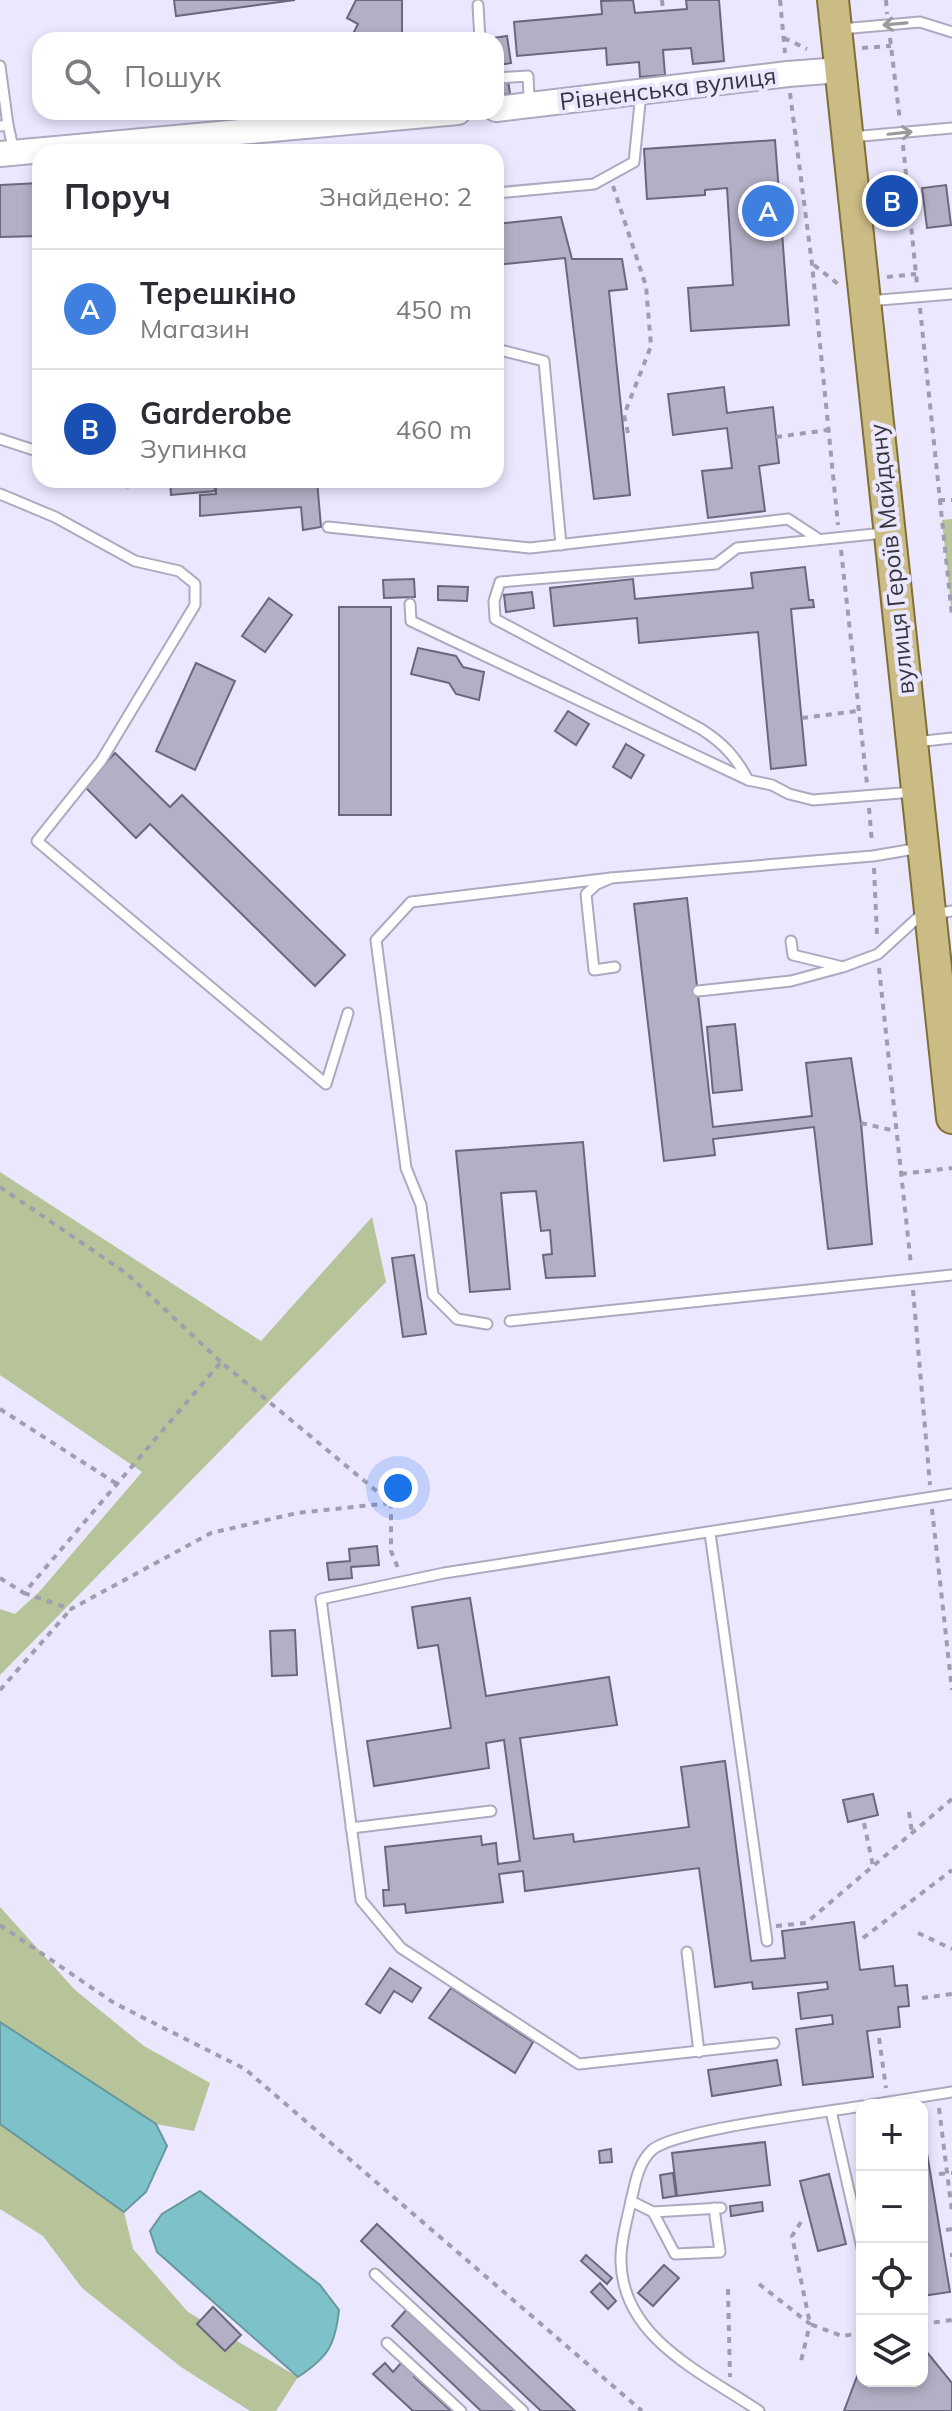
<!DOCTYPE html>
<html lang="uk">
<meta charset="utf-8">
<style>
:root{--surface:#fff;--page:#f2f2f3;--text:#2b2b33;--muted:#7c7c81;--line:#e1e1e2;--accent:#b45309}
body{margin:0;font-family:Mulish,sans-serif;background:var(--page);color:var(--text)}
.controls{position:absolute;right:24px;bottom:24px;display:grid;overflow:hidden;border-radius:16px;box-shadow:0 4px 12px #0003}
.controls button{width:72px;height:72px;display:grid;place-items:center;padding:0;border:0;border-bottom:2px solid var(--line);background:var(--surface);color:var(--text);font:40px sans-serif}
.you{position:absolute;left:398px;top:1488px;width:28px;height:28px;margin:-20px;border:6px solid #fff;border-radius:50%;background:#1a73e8;box-shadow:0 0 0 12px #1a73e833}
.badge{display:grid;place-items:center;width:52px;height:52px;border-radius:50%;background:var(--accent);color:#fff;font-size:26px;font-weight:700}
.pin{position:absolute;translate:-50% -50%;border:4px solid #fff;box-shadow:0 2px 8px #0006}
.list{margin:0;padding:0;list-style:none}
h2{display:flex;justify-content:space-between;align-items:center;height:104px;margin:0;padding:0 32px;font-size:34px}
h2 small{font-size:26px;font-weight:400;color:var(--muted)}
.list li{display:grid;grid-template-columns:52px 1fr auto;gap:24px;align-items:center;box-sizing:border-box;height:120px;padding:0 32px;border-top:2px solid var(--line)}
.list b{display:block;font-size:30px;white-space:nowrap}
.list p{margin:0;font-size:26px;white-space:nowrap;color:var(--muted)}
.list em{font-size:26px;font-style:normal;color:var(--muted)}
.icon{flex:none;width:44px;height:44px;fill:none;stroke:currentColor;stroke-width:2;stroke-linecap:round;stroke-linejoin:round}
.map{position:relative;flex:none;width:952px;height:2411px;overflow:hidden}
.search{position:absolute;background:var(--surface);box-shadow:0 4px 12px #0003;left:32px;top:32px;width:472px;height:88px;display:flex;align-items:center;gap:20px;box-sizing:border-box;padding:0 28px;border-radius:24px;color:var(--muted);font-size:30px}
.panel{position:absolute;background:var(--surface);box-shadow:0 4px 12px #0003;left:32px;top:144px;width:472px;height:344px;border-radius:24px}
.map>svg:first-child{display:block}
</style>
<div class="map">
<svg width="952" height="2411" viewBox="0 0 952 2411">
<rect width="100%" height="100%" fill="#ebe7ff"/>
<g fill="#b7c399">
<polygon points="952,519 952,616 942,520"/>
<polygon points="0,1172 261,1341 372,1217 386,1282 0,1675 0,1609 15,1614 40,1591 142,1472 0,1375"/>
<polygon points="0,1907 75,1990 144,2046 210,2083 194,2131 156,2124 0,2022"/>
<polygon points="0,2124 124,2212 133,2249 188,2312 298,2377 276,2411 250,2411 181,2367 82,2288 43,2236 0,2209"/>
</g>
<g fill="#7dc1c9" stroke="#68979f" stroke-width="2">
<polygon points="0,2022 156,2124 167,2146 146,2192 124,2212 0,2124"/>
<path d="M200,2191l120,94 19,25c-4,36 -11,47 -41,67l-141,-125 -7,-21 12,-17z"/>
</g>
<g fill="#b3afc5" stroke="#6b677c" stroke-width="2">
<polygon points="174,0 295,0 176,16"/>
<polygon points="356,0 402,0 402,40 350,40 358,24 347,18"/>
<polygon points="633,0 635,13 687,9 686,0 719,0 724,61 693,64 691,48 663,50 665,75 640,77 639,62 607,65 606,48 517,56 514,22 602,14 601,1"/>
<polygon points="507,36 511,63 497,65 496,40 493,38"/>
<polygon points="508,80 510,94 496,95 496,82"/>
<polygon points="775,140 789,325 691,331 688,288 733,285 727,188 705,190 705,195 647,199 644,149"/>
<polygon points="40,183 40,236 0,237 0,185"/>
<polygon points="946,185 951,225 927,228 922,188"/>
<polygon points="894,190 896,207 887,208 885,191"/>
<polygon points="561,217 572,259 622,259 627,289 609,291 630,495 594,499 565,258 496,265 496,224"/>
<polygon points="724,387 727,413 773,407 779,463 759,466 765,511 708,518 702,471 732,468 727,428 673,435 668,394"/>
<polygon points="170,480 214,480 215,491 171,495"/>
<polygon points="246,480 317,480 321,527 303,530 301,507 200,516 200,495 216,494 216,482"/>
<polygon points="805,567 809,600 813,600 814,607 791,609 806,765 771,769 758,632 639,643 637,618 554,626 550,588 633,579 635,599 753,588 751,573"/>
<polygon points="414,579 415,597 384,598 383,580"/>
<polygon points="438,586 468,587 467,601 438,600"/>
<polygon points="532,592 534,608 506,612 504,595"/>
<polygon points="269,598 292,615 265,652 242,636"/>
<rect x="339" y="607" width="52" height="208"/>
<polygon points="418,648 456,656 463,667 484,672 479,700 456,694 449,683 411,674"/>
<polygon points="196,663 235,681 195,770 156,751"/>
<polygon points="568,711 589,724 576,745 555,731"/>
<polygon points="626,744 644,755 631,778 613,767"/>
<polygon points="115,753 170,807 182,795 345,955 315,986 150,824 136,838 84,786"/>
<polygon points="687,898 713,1127 812,1116 806,1063 851,1058 861,1123 872,1244 828,1249 814,1127 713,1139 715,1155 664,1161 634,904"/>
<polygon points="735,1024 742,1090 713,1093 707,1027"/>
<polygon points="583,1142 595,1276 546,1278 543,1255 552,1254 550,1230 541,1231 536,1191 501,1193 510,1289 470,1292 456,1151"/>
<polygon points="414,1255 426,1334 403,1337 392,1258"/>
<polygon points="377,1546 379,1565 351,1567 352,1578 329,1580 327,1563 350,1561 349,1549"/>
<polygon points="470,1598 486,1696 609,1677 617,1725 520,1738 534,1839 573,1834 574,1842 689,1827 681,1767 725,1761 751,1961 785,1958 782,1931 854,1922 860,1970 893,1966 895,1986 907,1985 909,2006 898,2007 900,2027 867,2031 873,2077 803,2085 796,2029 833,2024 832,2015 801,2019 798,1993 828,1989 827,1982 753,1989 752,1982 715,1987 699,1868 525,1891 523,1871 499,1874 503,1902 406,1913 405,1904 384,1906 383,1890 389,1890 385,1847 481,1836 482,1845 496,1843 498,1864 520,1861 504,1740 486,1743 489,1768 374,1786 367,1741 451,1728 438,1645 418,1648 412,1607"/>
<polygon points="295,1630 297,1675 272,1676 270,1631"/>
<polygon points="873,1794 878,1815 848,1822 843,1800"/>
<polygon points="390,1968 421,1988 412,2002 394,1991 380,2013 366,2004"/>
<polygon points="451,1988 533,2042 515,2073 429,2018"/>
<polygon points="777,2060 781,2085 712,2096 708,2070"/>
<polygon points="922,2123 950,2292 922,2296"/>
<polygon points="765,2142 770,2185 677,2196 672,2153"/>
<polygon points="611,2149 612,2162 600,2163 599,2151"/>
<polygon points="673,2173 676,2196 663,2198 660,2175"/>
<polygon points="829,2174 846,2244 818,2251 800,2181"/>
<polygon points="762,2202 763,2211 731,2216 730,2206"/>
<polygon points="377,2224 575,2411 541,2411 361,2241"/>
<polygon points="586,2255 612,2278 607,2284 581,2261"/>
<polygon points="664,2265 679,2278 653,2306 638,2293"/>
<polygon points="600,2283 616,2301 608,2309 591,2292"/>
<polygon points="213,2307 241,2335 225,2351 197,2324"/>
<polygon points="407,2309 497,2393 516,2411 481,2411 392,2326"/>
<polygon points="926,2351 952,2383 952,2411 844,2411 862,2363 862,2381 922,2381 922,2352"/>
<polygon points="402,2362 417,2375 414,2377 451,2411 413,2411 373,2374 385,2363 393,2372"/>
</g>
<g fill="none" stroke-linecap="round" stroke-linejoin="round">
<g stroke="#ada9bf" stroke-width="13">
<g id="service">
<polyline points="478,5 480,40"/>
<polyline points="841,29 920,22 952,32"/>
<polyline points="0,66 8,125 0,126"/>
<polyline points="496,78 528,76 529,96 525,103"/>
<polyline points="8,125 14,152"/>
<polyline points="851,137 952,128"/>
<polyline points="496,193 594,184 634,162 641,93"/>
<polyline points="868,301 952,294"/>
<polyline points="496,349 544,361 561,545"/>
<polyline points="0,439 40,452"/>
<polyline points="122,480 128,482 127,480"/>
<polyline points="0,494 55,517 135,561 179,571 195,584 195,605 101,761 37,841 326,1084 348,1013"/>
<polyline points="328,527 530,548 788,519 817,538"/>
<polyline points="410,604 411,621 748,780 772,785 789,794 813,800 913,792"/>
<polyline points="916,742 952,738"/>
<path d="M748,780c-12,-23 -25,-37 -47,-51l-206,-110 -1,-18 6,-19 216,-18 21,-16 147,-15"/>
<polyline points="934,914 952,911"/>
<polyline points="791,941 793,955 843,967 878,954 924,912"/>
<polyline points="615,967 594,970 586,894 597,884 611,878 873,856 920,848"/>
<polyline points="698,991 791,981 839,968"/>
<polyline points="510,1321 952,1275"/>
<polyline points="487,1324 457,1319 433,1295 421,1205 406,1168 376,940 411,902 611,878"/>
<polyline points="710,1533 767,1941"/>
<polyline points="351,1828 491,1811"/>
<polyline points="687,1952 699,2052"/>
<polyline points="774,2043 579,2064 401,1948 361,1900 321,1599 444,1573 952,1494"/>
<polyline points="870,2105 952,2092"/>
<polyline points="831,2111 862,2248"/>
<path d="M631,2201c-4,19 -11,42 -10,61 2,77 82,111 138,149"/>
<path d="M714,2208l6,44 -45,2 -22,-42 -22,-11c4,-17 7,-38 21,-51 25,-21 170,-37 210,-44"/>
<polyline points="653,2212 721,2208"/>
<polyline points="375,2274 523,2411"/>
<polyline points="387,2343 461,2411"/>
</g>
</g>
<g stroke="#ada9bf" stroke-width="28">
<g id="tertiary">
<polyline points="496,109 788,74 840,70"/>
<polyline points="0,154 458,112"/>
</g>
</g>
<g stroke="#806f37" stroke-width="34">
<polyline id="primary" points="833,0 952,1118"/>
</g>
<g stroke="#a09daf" stroke-width="4" stroke-dasharray="6 6" stroke-linecap="butt">
<polyline points="662,0 663,11"/>
<polyline points="780,0 785,53"/>
<polyline points="886,0 887,14"/>
<polyline points="784,38 807,49"/>
<polyline points="890,38 900,121"/>
<polyline points="862,48 891,46"/>
<polyline points="790,93 812,264 838,525"/>
<polyline points="903,145 917,284"/>
<polyline points="613,186 646,286 651,346 624,415 628,433"/>
<polyline points="814,265 838,284"/>
<polyline points="887,277 916,274"/>
<polyline points="920,308 952,616"/>
<polyline points="776,437 828,430"/>
<polyline points="939,500 952,500"/>
<polyline points="841,550 867,784"/>
<polyline points="802,718 858,711"/>
<polyline points="869,808 872,843"/>
<polyline points="874,868 877,935"/>
<polyline points="879,968 911,1265"/>
<polyline points="861,1123 896,1131"/>
<polyline points="901,1174 952,1168"/>
<polyline points="0,1187 126,1273 221,1362"/>
<polyline points="913,1290 930,1485"/>
<polyline points="0,1409 117,1484"/>
<polyline points="932,1509 952,1690"/>
<polyline points="0,1578 24,1593 221,1362 391,1503 391,1551 398,1568"/>
<polyline points="24,1593 71,1609 211,1533 297,1513 391,1503"/>
<polyline points="0,1690 71,1609"/>
<polyline points="909,1812 912,1833"/>
<polyline points="864,1823 873,1866"/>
<polyline points="0,1925 114,2003 245,2069 642,2411"/>
<polyline points="776,1926 806,1923 952,1799"/>
<polyline points="918,1933 952,1949"/>
<polyline points="863,1938 952,1870"/>
<polyline points="922,1998 952,1994"/>
<polyline points="879,2038 886,2088"/>
<polyline points="939,2108 952,2212"/>
<polyline points="939,2174 952,2173"/>
<polyline points="801,2222 792,2236 810,2324 842,2336 862,2333"/>
<polyline points="946,2230 952,2229"/>
<polyline points="950,2255 952,2255"/>
<polyline points="759,2284 810,2324 801,2361"/>
<polyline points="728,2289 730,2377"/>
<polyline points="922,2324 952,2320"/>
</g>
<use href="#service" stroke="#fff" stroke-width="9"/>
<use href="#tertiary" stroke="#fff" stroke-width="24"/>
<use href="#primary" stroke="#cbbb85" stroke-width="30"/>
</g>
<defs><path id="oneway-shaft" d="M-6 0H5M1.5-3L5.5 0L1.5 3" fill="none" stroke-width="1.6" stroke-linecap="round" stroke-linejoin="round" transform="scale(2)"/></defs>
<g stroke="#9a9a9e">
<use href="#oneway-shaft" transform="translate(895 24) rotate(175)"/>
<use href="#oneway-shaft" transform="translate(900 133) rotate(-6)"/>
</g>
<g text-anchor="middle" stroke-width="8" stroke-linejoin="round" paint-order="stroke">
<g font-size="24" fill="#36353e" stroke="#ebe7ff">
<text transform="translate(668 89) rotate(-7)" y="8">Рівненська вулиця</text>
<text transform="translate(892 559) rotate(-96)" y="8">вулиця Героїв Майдану</text>
</g>
</g>
</svg>
<div class="controls">
<button>+</button>
<button>−</button>
<button><svg class="icon" aria-label="locate" viewBox="0 0 24 24"><circle cx="12" cy="12" r="6"/><path d="M12 2v4M12 18v4M2 12h4M18 12h4"/></svg></button>
<button><svg class="icon" aria-label="layers" viewBox="0 0 24 24"><path d="M12 4l9 5-9 5-9-5zM3 14l9 5 9-5"/></svg></button>
</div>
<div class="you"></div>
<div class="pin badge" style="left:768px;top:211px;background:#3f7fe0">A</div>
<div class="pin badge" style="left:892px;top:201px;background:#1a4fb4">B</div>
<div class="search"><svg class="icon" aria-label="search" viewBox="0 0 24 24"><circle cx="10" cy="10" r="6"/><path d="M15 15l6 6"/></svg>Пошук</div>
<section class="panel">
<h2>Поруч<small>Знайдено: 2</small></h2>
<ul class="list">
<li><span class="badge" style="background:#3f7fe0">A</span><div><b>Терешкіно</b><p>Магазин</p></div><em>450 m</em></li>
<li><span class="badge" style="background:#1a4fb4">B</span><div><b>Garderobe</b><p>Зупинка</p></div><em>460 m</em></li>
</ul>
</section>
</div>
